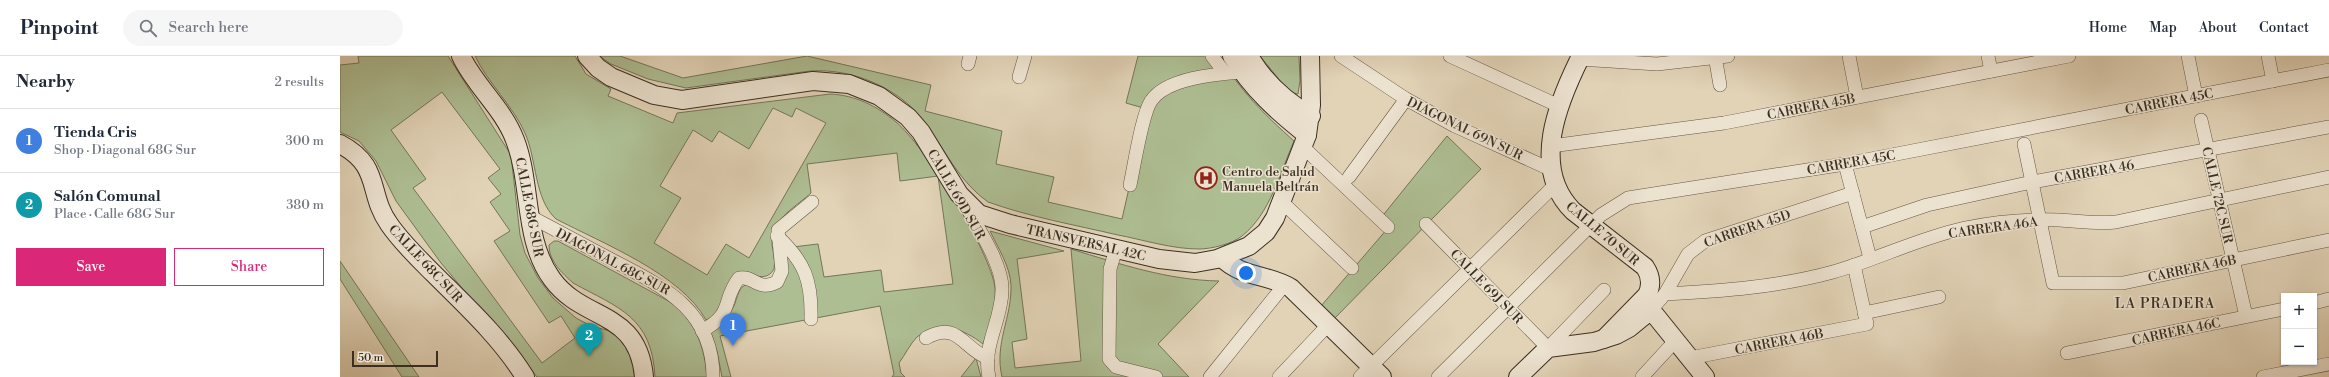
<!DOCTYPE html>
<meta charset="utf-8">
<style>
:root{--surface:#fff;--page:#f6f6f7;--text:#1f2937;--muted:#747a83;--line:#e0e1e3;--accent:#db2777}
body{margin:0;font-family:"Libre Bodoni",serif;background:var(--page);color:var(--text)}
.controls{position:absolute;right:12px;bottom:12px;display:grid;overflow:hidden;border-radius:0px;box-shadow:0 1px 3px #0004}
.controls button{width:36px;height:36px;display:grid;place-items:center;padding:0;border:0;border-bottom:1px solid var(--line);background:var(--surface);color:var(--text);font:20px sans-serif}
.scale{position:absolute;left:12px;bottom:10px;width:86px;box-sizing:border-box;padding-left:4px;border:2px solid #3a2f21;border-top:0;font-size:11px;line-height:14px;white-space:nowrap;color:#3a2f21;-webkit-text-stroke:3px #ece2d0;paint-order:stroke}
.you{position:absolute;left:906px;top:217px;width:14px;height:14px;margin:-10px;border:3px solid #fff;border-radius:50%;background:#1a73e8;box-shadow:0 0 0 6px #1a73e833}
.badge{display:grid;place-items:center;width:26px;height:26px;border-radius:50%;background:var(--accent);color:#fff;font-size:13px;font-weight:700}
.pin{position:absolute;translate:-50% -33px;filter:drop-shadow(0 1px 2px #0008)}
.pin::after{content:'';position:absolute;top:21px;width:14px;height:12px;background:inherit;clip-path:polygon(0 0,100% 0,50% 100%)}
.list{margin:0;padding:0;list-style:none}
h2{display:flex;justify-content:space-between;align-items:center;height:52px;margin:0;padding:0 16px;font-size:17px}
h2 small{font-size:13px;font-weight:400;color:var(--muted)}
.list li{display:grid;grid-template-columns:26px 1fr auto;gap:12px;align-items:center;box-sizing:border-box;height:64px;padding:0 16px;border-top:1px solid var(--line)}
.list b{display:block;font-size:15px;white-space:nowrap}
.list p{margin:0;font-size:13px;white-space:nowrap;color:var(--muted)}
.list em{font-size:13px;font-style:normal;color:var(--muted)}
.actions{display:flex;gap:8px;padding:12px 16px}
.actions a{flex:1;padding:9px 0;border:1px solid var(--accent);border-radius:0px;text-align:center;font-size:14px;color:var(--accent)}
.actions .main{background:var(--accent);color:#fff}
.icon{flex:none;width:22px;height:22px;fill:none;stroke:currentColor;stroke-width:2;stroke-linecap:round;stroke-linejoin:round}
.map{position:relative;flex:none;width:1989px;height:321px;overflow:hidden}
header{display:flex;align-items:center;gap:24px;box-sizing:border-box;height:56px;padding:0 20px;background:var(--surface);border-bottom:1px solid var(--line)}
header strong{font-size:19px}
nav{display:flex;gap:22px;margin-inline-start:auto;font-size:14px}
.search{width:280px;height:36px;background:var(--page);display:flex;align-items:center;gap:10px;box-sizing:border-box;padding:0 14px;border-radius:22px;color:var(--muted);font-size:15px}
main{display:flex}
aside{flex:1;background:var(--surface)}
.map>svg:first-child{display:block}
</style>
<header>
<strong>Pinpoint</strong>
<div class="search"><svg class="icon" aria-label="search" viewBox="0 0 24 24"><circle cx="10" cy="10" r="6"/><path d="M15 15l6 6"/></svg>Search here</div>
<nav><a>Home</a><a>Map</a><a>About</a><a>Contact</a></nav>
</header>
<main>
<aside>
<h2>Nearby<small>2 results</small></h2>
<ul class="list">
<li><span class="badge" style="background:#3f7fe0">1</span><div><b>Tienda Cris</b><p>Shop · Diagonal 68G Sur</p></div><em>300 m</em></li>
<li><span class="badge" style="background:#0f9aa8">2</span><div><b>Salón Comunal</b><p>Place · Calle 68G Sur</p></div><em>380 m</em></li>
</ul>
<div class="actions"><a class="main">Save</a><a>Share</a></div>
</aside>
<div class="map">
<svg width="1989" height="321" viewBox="0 0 1989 321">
<rect width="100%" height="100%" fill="#e2d3b7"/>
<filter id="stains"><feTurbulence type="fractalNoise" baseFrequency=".005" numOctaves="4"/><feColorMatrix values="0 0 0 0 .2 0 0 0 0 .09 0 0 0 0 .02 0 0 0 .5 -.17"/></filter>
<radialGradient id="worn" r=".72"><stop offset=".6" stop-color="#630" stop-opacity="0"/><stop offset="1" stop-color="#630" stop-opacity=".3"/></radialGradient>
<g fill="#aebe93" stroke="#74765a" fill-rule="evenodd">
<path d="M18,0h90l63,99 9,80 5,18 13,25 15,20 23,20 15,8 23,6 14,12 9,33h-100l-96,-114 -45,-62 -20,-40 -17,-20 -19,-9v-67l19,-2zM102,36l58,77 -12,9 13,16 -11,8 20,29 -16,10 55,82 12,-7 14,22 -33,25 -129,-175 13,-9 -35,-49z"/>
<path d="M135,0h100l11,18 25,15 -3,7 65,27 4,-10 153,-19c25,1 47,12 66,28 28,23 95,130 99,166 2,19 -6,38 -12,56 -19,-15 -45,-25 -66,-7 -7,7 -12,18 -18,26l2,10 4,4h-13l2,-3 -14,-68 -160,30 11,41h-9l-5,-26 -7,-20c7,-6 16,-13 21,-20 7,-9 5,-23 16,-27l25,6 12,-42 34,-4 6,33 57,-7 3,22 69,-8 -15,-108 -38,5 -3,-28 -90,11 4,29c-13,12 -38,26 -39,45 -1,10 4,20 2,31 -7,12 -18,7 -29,4l-31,43 -8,4c-25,-46 -104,-77 -150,-101 -22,-20 -19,-59 -31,-86 -12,-27 -37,-50 -50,-77zM433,52l19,9 4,-9 30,15 -77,135 -23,-14 -19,31 -53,-32 27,-45 -21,-12 33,-56 19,12 7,-11 30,18z"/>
<path d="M259,0h21l63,22 124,-22 124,29 -6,26 77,20 -6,33 58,13 -6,25 74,17 25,-110 -21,-6 12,-47h82c18,33 46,60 74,85 -14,32 -24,73 -52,95 -10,8 -31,13 -43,13 -27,0 -55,-9 -81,-14 -43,-10 -88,-18 -130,-33 -27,-19 -42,-49 -60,-76 -26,-37 -74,-58 -118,-55l-124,17 -38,-9 -37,-15z"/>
<polygon points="920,0 959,0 960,25 958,38 953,37 947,33"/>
<polygon points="1107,80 1141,113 994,263 981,250 1048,172 1040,163"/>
<path d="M650,175l74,20 -47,8 10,80 -15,3 3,26 66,-7 -10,-112c49,15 96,31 148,32l-61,63 31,33h-187c-8,-34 10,-59 9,-92 -1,-19 -13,-37 -21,-54z"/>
<path d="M214,185h4l116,63c23,22 30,42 33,73h-52c-3,-60 -36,-69 -82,-94 -11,-10 -24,-22 -24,-38z"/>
<polygon points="0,205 79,321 62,321 0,223"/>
<polygon points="636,302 641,321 621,321"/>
</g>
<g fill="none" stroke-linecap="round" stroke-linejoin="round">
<g stroke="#645846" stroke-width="14">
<g id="street">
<polyline points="872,0 885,17"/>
<polyline points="1001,0 1066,43 1115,70 1212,114"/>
<polyline points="1110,0 1219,50"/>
<polyline points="1375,0 1380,29"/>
<polyline points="1509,0 1517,41"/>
<polyline points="1648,0 1651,15"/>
<polyline points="1848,0 1856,40"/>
<polyline points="1928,0 1933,25"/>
<polyline points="1239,3 1317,8 1388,0"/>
<polyline points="628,8 630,0"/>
<polyline points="679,21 685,0"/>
<polyline points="1861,64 1906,260"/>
<polyline points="1684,88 1713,227 1783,227 1989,184"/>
<polyline points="1211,90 1384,67 1729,0"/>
<polyline points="963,91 1048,171"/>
<polyline points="1505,108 1530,202"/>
<polyline points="1009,121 1066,43"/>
<path d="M790,129c4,-18 12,-71 21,-84 15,-23 65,-27 91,-29"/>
<polyline points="942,146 1012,212"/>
<path d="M626,150c12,22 37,59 36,84 0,30 -20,56 -13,87"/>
<path d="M191,161c27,14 54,29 81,43 52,27 101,50 101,117"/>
<polyline points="1086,168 1208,292 1264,234"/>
<polyline points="1522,171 1587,149 1692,126 1989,71"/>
<path d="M437,180c28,26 35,45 34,83"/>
<polyline points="776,193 770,213 769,303 776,311 816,321"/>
<polyline points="1325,238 1348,198 1365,185 1513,137"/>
<polyline points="1974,247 1989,243"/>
<path d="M1311,254l14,-16c57,-3 113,-7 168,-22 45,-13 86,-34 132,-44 30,-6 63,-9 94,-8 19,1 37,4 57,2l213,-45"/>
<polyline points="1524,257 1599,241"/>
<path d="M362,275c33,-18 19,-30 37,-53 14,-3 19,14 38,4l5,-11 -4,-41 34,-28"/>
<path d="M586,282c32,-18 37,11 62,20"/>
<polyline points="1727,297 1944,253"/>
<polyline points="1350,302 1527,268 1514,209"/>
<polyline points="870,321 945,228"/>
<polyline points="939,321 989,268"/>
<polyline points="1020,321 1215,129"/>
<polyline points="1098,321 1261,159 1288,142 1505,108 1989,14"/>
<polyline points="1302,321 1336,284"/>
<polyline points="1923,321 1989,308"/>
</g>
</g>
<g stroke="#3a2f21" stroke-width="20">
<g id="secondary">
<path d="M121,0c14,30 42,52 54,84 17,44 8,100 37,139 31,43 86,30 92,98"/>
<polyline points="247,0 258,12 271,21 314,39 342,44 473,25 509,28 539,40 568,61 581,76 619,138 639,158 670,168 819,203 855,207 877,203 909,190 926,176 935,162 967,79 971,49 970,0"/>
<path d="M892,0c20,33 46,56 75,79"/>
<path d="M909,0c15,26 36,45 62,60"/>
<path d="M1241,0c-23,46 -51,112 -8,155l72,56c6,9 7,18 2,28l-43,44"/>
<path d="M0,88c42,22 27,49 49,80 13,19 29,34 45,50 32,32 67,64 91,103"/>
<path d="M882,202c20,20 47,16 69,30l91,89"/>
<polyline points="1178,321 1208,292 1254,286 1276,279 1289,272 1311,254 1365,321"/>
</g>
</g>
<use href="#street" stroke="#ece2d0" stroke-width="13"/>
<use href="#secondary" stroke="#ece2d0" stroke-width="18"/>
</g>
<defs>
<g id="hospital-ring" transform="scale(1.15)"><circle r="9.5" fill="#ece2d0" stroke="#8f2418" stroke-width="1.5"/><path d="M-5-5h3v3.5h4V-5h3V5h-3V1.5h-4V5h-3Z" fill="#8f2418"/></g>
</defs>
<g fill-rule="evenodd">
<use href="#hospital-ring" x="866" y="122"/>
</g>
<g text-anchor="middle" stroke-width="3" stroke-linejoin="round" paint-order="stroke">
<g font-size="13" fill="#3a2f21" stroke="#ece2d0">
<text transform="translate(1829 45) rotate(-11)" y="5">CARRERA 45C</text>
<text transform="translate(1471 50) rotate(-11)" y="5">CARRERA 45B</text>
<text transform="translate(1125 72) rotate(26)" y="5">DIAGONAL 69N SUR</text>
<text transform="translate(1511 106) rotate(-10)" y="5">CARRERA 45C</text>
<text transform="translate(1754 115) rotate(-10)" y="5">CARRERA 46</text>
<text transform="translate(617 138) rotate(60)" y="5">CALLE 69D SUR</text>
<text transform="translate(1878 139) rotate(77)" y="5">CALLE 72C SUR</text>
<text transform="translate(190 151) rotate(79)" y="5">CALLE 68G SUR</text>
<text transform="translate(1653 171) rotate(-8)" y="5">CARRERA 46A</text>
<text transform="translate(1407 172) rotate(-19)" y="5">CARRERA 45D</text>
<text transform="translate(1263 177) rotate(40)" y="5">CALLE 70 SUR</text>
<text transform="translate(746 186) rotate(13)" y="5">TRANSVERSAL 42C</text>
<text transform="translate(273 205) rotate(28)" y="5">DIAGONAL 68G SUR</text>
<text transform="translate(86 207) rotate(47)" y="5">CALLE 68C SUR</text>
<text transform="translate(1852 212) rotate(-12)" y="5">CARRERA 46B</text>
<text transform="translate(1147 230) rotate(46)" y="5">CALLE 69J SUR</text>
<text transform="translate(1836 275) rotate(-12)" y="5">CARRERA 46C</text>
<text transform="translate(1439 285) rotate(-11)" y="5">CARRERA 46B</text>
</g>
<g font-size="13" fill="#3a2f21" stroke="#ece2d0" text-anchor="start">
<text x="882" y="120">Centro de Salud<tspan x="882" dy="15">Manuela Beltrán</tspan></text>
</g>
<g font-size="14" letter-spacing="1" fill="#3a2f21" stroke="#ece2d0">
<text x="1825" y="252">LA PRADERA</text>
</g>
</g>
<rect width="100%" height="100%" filter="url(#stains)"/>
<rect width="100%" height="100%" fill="url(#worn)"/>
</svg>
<div class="controls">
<button>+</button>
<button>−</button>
</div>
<div class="scale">50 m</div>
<div class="you"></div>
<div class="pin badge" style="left:393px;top:290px;background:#3f7fe0">1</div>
<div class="pin badge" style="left:249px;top:300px;background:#0f9aa8">2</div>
</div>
</main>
